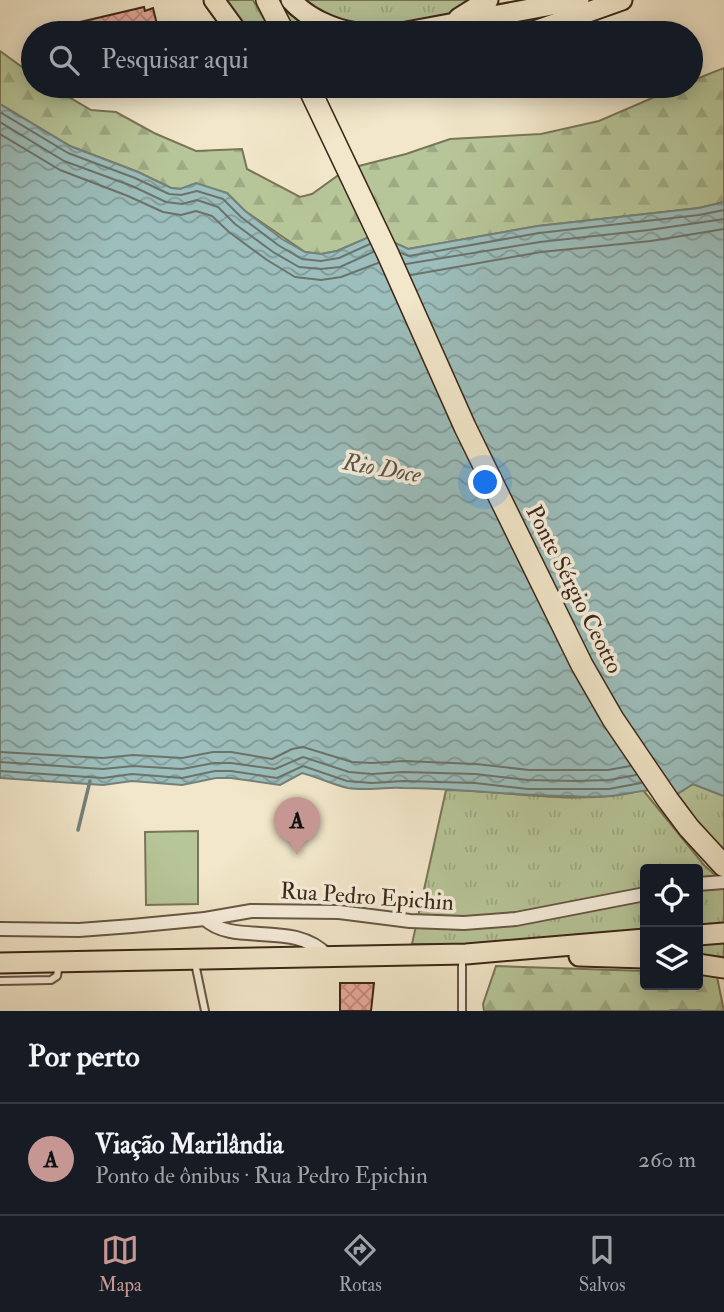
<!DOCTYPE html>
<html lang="pt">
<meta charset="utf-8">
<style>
:root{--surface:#171b24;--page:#20242c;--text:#f1f3f6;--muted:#9ea1a6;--line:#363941;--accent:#c59692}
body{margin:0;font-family:"IM FELL Double Pica",serif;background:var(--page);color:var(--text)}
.controls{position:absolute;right:21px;bottom:21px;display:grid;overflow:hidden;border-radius:7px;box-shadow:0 4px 18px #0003}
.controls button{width:63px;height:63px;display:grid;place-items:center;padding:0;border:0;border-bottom:2px solid var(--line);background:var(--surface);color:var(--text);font:35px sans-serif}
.you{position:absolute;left:486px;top:483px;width:24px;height:24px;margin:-18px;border:5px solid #fff;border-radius:50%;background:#1a73e8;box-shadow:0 0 0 10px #1a73e833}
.badge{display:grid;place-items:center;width:46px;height:46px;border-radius:50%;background:var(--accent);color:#111;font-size:23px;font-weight:700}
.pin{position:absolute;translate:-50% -58px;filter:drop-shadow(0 2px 4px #0008)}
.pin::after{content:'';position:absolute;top:37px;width:24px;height:21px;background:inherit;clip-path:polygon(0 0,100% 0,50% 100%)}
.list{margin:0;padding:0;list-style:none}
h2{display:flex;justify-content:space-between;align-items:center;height:91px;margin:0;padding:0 28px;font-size:30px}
h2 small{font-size:23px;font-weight:400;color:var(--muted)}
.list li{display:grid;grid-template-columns:46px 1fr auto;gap:21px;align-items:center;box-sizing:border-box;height:112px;padding:0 28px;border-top:2px solid var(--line)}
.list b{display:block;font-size:26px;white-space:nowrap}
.list p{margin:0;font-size:23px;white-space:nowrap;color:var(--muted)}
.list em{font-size:23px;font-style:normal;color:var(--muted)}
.icon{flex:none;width:38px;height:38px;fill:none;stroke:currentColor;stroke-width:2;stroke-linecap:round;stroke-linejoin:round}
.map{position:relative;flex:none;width:724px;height:1011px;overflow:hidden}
.search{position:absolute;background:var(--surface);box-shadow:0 4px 18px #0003;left:21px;right:21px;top:21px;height:77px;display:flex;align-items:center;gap:18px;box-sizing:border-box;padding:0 24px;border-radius:38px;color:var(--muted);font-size:26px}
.sheet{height:203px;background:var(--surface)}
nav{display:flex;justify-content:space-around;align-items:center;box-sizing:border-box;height:98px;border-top:2px solid var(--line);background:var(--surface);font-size:19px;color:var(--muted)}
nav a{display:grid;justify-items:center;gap:4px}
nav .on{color:var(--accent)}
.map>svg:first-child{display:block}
</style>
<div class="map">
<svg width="724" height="1011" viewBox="0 0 724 1011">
<defs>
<pattern id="grass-tufts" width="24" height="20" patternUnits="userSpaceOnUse" patternTransform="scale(1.75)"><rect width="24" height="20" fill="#b7c699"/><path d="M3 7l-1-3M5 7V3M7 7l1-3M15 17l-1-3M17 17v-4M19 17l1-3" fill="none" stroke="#9eaa83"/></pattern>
<pattern id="forest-firs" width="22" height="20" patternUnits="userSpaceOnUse" patternTransform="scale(1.75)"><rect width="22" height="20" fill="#b7c699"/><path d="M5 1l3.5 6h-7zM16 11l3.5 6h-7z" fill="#9eaa83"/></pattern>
<pattern id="water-waves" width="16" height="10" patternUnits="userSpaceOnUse" patternTransform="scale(1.75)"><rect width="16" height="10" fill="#9cbfbd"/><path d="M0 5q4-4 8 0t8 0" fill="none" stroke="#809b99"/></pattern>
<pattern id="building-cross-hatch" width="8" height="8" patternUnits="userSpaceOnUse" patternTransform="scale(1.75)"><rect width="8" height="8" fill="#eaab9c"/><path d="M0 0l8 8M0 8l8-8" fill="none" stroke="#bf8b7e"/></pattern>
</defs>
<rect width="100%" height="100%" fill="#f2e7ca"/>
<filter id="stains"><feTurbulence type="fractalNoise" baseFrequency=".00286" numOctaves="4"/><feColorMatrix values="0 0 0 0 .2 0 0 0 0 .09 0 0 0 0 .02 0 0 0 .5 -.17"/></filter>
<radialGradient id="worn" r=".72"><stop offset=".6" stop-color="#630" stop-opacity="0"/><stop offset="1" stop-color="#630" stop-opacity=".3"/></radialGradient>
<g fill="url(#grass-tufts)" stroke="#797658" stroke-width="2">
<polygon points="219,0 253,0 272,33 242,33"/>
<polygon points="297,0 480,0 454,20 388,32 360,32"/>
<polygon points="283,10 319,31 328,33 295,33"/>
<polygon points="551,10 548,16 504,33 426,33"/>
<polygon points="693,784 724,796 724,855 674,796"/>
<path d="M446,790c62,0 136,17 197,0l61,75 20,18v40l-26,4v-58h-53v64l-145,11h-88z"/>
<polygon points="724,939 724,959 698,956 698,941"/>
</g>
<g fill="url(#forest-firs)" stroke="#797658" stroke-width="2">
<polygon points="0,51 33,75 33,86 50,86 91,110 116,112 154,133 196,151 242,149 247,169 300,197 312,194 347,169 406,154 450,139 541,134 599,121 680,86 691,86 691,81 724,68 724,202 699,208 538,226 408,249 376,234 337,251 321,254 305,252 245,211 227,193 171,188 138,172 70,146 0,104"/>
<polygon points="496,966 645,971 645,985 698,985 698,974 717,977 724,1011 484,1011 483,1004"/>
</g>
<polygon fill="#b7c699" stroke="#797658" stroke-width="2" points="198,831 198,904 146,905 145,832"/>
<path fill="url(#water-waves)" stroke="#75827b" stroke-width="2" d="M0,104l70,42 68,26 33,16 9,1 16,-6 31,10 18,18 37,28 23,13 16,2 16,-3 39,-17 32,15 130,-23 161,-18 25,-6v594l-31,-12 -19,12c-21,-12 -40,-2 -63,0 -14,1 -28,1 -43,0 -55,0 -110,-8 -166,-8 -18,-1 -35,3 -54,0 -15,-3 -30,-11 -46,-15l-22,12 -49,-7h-15l-34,7 -50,-4 -29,4 -103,-7z"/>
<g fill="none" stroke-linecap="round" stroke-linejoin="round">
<g stroke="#6c736a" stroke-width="2">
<polyline points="0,112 68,153 135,178 169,194 181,195 197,191 223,199 241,217 278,245 302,259 321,261 339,258 370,244"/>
<polyline points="0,122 64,161 132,186 166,202 182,204 197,200 218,207 235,224 273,252 299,267 321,269 340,267 373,252"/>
<polyline points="0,134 60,170 128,196 163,212 181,215 196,211 212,216 229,232 267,260 295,277 321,280 341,277 378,263"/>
<polyline points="401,253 409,256 539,233 699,215 724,210"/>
<polyline points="406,264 540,242 649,230 724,219"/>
<polyline points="411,275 541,252 651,241 724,229"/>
<polyline points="0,752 103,758 133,755 182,758 213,752 231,752 272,759 292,749 303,747 352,762 372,763 404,761 476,764 529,770 608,770 630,766"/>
<polyline points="0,762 103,769 133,766 182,769 214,763 231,763 275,769 303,757 349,772 372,774 403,772 475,774 528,780 575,781 609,780 636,775"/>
<polyline points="0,771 103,778 132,774 182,778 215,771 231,771 277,778 303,766 347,781 372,783 403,781 475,783 528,789 609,789 641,783"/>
</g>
<g stroke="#75827b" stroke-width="3.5">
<polyline points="78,830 90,781"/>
<polyline points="670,1011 701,1011"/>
</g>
</g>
<g fill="url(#building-cross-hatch)" stroke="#3b2718" stroke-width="2">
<polygon points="144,7 145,11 153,8 159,33 65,33 63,26"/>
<polygon points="340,983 374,983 371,1011 340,1011"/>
</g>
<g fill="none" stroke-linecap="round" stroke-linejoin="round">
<g stroke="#695744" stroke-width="10">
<g id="lane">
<polyline points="462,956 462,1011"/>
<polyline points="195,963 205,1011"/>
<polyline points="0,981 51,980 57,976 59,964"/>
</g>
</g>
<g stroke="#695744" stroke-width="16">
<g id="street">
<polyline points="698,884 724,882"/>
<path d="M205,919c30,28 88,0 123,37"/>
<polyline points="0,929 79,930 132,926 205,919 251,911 339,912 410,921 464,923 516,919 645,894"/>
</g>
</g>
<g stroke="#3b2718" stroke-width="23">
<g id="primary">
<polyline points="214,0 238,33"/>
<path d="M291,0c16,18 43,30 66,33"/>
<polyline points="459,18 488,0"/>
<polyline points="401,33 579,0"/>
<polyline points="529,33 622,0"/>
<polyline points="698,935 724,933"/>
<polyline points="579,956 645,958"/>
<polyline points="0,963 466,954 645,939"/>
<polyline points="698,964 724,968"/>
</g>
</g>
<g stroke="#3b2718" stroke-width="24">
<g id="highway">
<polyline points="267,0 284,33"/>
<polyline points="308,86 387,252 465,427 582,665 613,719 668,800 689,828 724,866"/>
</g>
</g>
<use href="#lane" stroke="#f7efdd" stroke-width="6"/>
<use href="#street" stroke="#f7efdd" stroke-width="12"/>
<use href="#primary" stroke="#f2e7ca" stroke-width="19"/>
<use href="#highway" stroke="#f2e7ca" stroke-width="21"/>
</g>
<g text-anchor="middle" stroke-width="7" stroke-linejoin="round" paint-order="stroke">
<g font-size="23" fill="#3b2718" stroke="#f7efdd">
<text transform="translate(575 589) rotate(63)" y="8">Ponte Sérgio Ceotto</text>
<text transform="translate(367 896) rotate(4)" y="8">Rua Pedro Epichin</text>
</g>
<g font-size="24" font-style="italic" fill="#58554a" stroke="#f7efdd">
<text transform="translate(382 468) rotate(10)" y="8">Rio Doce</text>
</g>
</g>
<rect width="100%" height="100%" filter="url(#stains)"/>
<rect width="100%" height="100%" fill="url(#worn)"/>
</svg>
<div class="controls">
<button><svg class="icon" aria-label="locate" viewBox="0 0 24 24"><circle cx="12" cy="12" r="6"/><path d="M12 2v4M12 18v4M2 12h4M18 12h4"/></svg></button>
<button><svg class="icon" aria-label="layers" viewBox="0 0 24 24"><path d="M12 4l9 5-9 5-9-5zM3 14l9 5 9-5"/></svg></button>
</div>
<div class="you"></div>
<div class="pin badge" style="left:297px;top:855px">A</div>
<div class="search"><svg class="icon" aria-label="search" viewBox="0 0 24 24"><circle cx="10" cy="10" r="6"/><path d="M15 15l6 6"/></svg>Pesquisar aqui</div>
</div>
<section class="sheet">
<h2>Por perto<small></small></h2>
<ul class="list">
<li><span class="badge">A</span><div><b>Viação Marilândia</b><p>Ponto de ônibus · Rua Pedro Epichin</p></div><em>260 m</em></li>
</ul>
</section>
<nav>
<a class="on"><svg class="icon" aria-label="map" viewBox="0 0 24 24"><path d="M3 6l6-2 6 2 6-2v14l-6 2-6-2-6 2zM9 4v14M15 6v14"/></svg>Mapa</a>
<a><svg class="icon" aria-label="directions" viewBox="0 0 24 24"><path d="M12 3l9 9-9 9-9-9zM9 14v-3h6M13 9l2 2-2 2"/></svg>Rotas</a>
<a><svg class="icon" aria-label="saved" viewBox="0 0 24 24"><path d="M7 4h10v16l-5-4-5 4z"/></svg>Salvos</a>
</nav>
